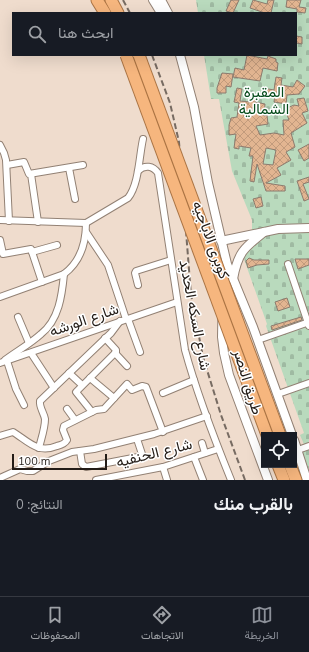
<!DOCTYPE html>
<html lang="ar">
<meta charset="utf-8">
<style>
:root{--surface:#171b24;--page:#242831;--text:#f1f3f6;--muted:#9ea1a6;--line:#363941;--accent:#8c9099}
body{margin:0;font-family:Mulish,Vazirmatn,sans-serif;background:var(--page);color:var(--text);direction:rtl}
.controls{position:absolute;right:12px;bottom:12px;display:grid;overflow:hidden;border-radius:0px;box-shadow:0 4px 16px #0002}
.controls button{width:36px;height:36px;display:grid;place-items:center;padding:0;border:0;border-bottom:1px solid var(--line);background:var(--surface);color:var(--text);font:20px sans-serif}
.scale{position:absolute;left:12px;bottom:10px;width:95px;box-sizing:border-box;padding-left:4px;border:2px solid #231c17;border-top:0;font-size:11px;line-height:14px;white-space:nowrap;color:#231c17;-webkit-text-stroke:3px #fff;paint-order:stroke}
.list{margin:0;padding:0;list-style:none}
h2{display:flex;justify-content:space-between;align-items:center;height:52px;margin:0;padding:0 16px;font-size:17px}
h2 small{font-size:13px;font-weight:400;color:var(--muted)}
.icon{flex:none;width:22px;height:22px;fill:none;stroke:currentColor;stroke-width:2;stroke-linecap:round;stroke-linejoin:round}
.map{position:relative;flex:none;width:309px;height:480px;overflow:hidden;direction:ltr}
.search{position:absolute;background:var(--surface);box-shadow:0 4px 16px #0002;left:12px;right:12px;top:12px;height:44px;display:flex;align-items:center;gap:10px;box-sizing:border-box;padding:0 14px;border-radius:0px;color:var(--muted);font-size:15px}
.sheet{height:116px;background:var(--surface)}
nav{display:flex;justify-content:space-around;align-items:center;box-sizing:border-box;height:56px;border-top:1px solid var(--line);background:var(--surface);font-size:11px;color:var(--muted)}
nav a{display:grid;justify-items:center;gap:2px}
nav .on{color:var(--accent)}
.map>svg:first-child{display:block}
</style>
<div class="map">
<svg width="309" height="480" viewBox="0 0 309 480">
<defs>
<pattern id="cemetery-stones" width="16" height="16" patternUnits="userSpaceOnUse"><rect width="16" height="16" fill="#b9dabd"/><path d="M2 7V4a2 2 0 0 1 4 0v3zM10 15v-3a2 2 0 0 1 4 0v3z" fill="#9fbaa2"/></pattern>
<pattern id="building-cross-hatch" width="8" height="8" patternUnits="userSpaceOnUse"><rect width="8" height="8" fill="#e2b591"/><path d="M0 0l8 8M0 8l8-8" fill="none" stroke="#c29b7c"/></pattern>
</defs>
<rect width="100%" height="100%" fill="#efdccd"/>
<polygon fill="url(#cemetery-stones)" points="196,0 309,0 309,470 302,451 306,449 300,435 304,433 266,326 267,324 245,262 243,253 252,244 252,220 232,171 219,99 211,99 204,55 296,55 296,13 198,13"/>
<g fill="url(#building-cross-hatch)" stroke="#8c7b6e" fill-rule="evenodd">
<polygon points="231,0 239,0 233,13 226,11"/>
<polygon points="253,0 267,4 268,0 274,0 271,13 265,13 250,8"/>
<polygon points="287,0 301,0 299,7 306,8 305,13 297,12 297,9 286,7"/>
<polygon points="296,36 302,37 302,44 296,43"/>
<polygon points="247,55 267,59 268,56 276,59 276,62 278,63 277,71 263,68 260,81 233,77 235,68 244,70"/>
<polygon points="222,73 233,74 231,87 226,86 226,93 217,93 217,88"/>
<polygon points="276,77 282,78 281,85 293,87 297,80 305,86 299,94 287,95 286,104 274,102 275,95 262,93 263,88 274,90"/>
<path d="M237,88l5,1 -2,12 10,1 1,-4h5l-1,4 10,2 -1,12 3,-1 1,9 -12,2 4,9 14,-2 10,2 -1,-15h6l-4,-11 9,-4 5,1 -2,-7 7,-1 4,13 -6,2 5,10 -16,10 4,14 -9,5 5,8 -14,8 4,7 -15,8 19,3v5h-19l-9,-27 -3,18 -4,-1 3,-25h-4l2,-8 -12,-2v3l-5,-1 2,-14 -7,1v-10l2,-7 6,-1 2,-14 -5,-1zM266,148l10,2 -3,15 -10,-1z"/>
<polygon points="309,144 309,158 304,161 298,150"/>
<polygon points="309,177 309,182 303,184 309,199 304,201 297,181"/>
<polygon points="261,197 263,206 256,208 253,199"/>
<polygon points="249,258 254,260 269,260 269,264 257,265 248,268 246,261"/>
<polygon points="295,259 309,259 309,265 298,269"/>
<polygon points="287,298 290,307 278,311 275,302"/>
<polygon points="301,317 302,320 272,330 271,326"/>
</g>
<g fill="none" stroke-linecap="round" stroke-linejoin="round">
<g stroke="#928174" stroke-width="8">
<g id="minor">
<polyline points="0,145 4,153 6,160 9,221"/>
<polyline points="7,165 24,162 29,174 83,165"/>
<polyline points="69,168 75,199"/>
<path d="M138,171c7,-7 15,-5 20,2l27,177c12,44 29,88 46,130"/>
<polyline points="31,174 38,222"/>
<polyline points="0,220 86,223"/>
<path d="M86,223l42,-25c11,-14 11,-41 15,-59"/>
<polyline points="86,232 108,265 126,319"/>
<polyline points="0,240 3,254 31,249 42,282"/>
<polyline points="32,252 57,245"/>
<polyline points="288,264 309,326"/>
<polyline points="138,285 135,273 136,271 171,260"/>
<path d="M0,297l64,-23c16,-12 22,-30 22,-51"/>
<polyline points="18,317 29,343"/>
<polyline points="128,319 140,352"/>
<polyline points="258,340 309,322"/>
<polyline points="31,353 54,388"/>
<polyline points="115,353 127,366"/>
<path d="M5,360c12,-9 25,-16 36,-26 18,-14 21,-39 23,-60"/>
<polyline points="7,361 16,389 24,405"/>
<polyline points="0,363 177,302"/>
<polyline points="69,373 82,385"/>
<polyline points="90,378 114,398"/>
<polyline points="163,393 194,380"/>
<polyline points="278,394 309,383"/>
<polyline points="67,409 75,420"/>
<polyline points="92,412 76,392 116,352 116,350 105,338"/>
<path d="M0,436l13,-4c15,9 24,22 44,14 4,-1 8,-2 10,-6l-4,-10 1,-4 32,-16 8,-1 23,-25 5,6 10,-4 4,1 17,45"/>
<polyline points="202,443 205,453"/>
<path d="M39,448c2,-9 6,-19 6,-29 -1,-6 -6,-12 -5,-18l71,-68 9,-12"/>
<polyline points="298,450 309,446"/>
<polyline points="80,451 82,464 86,467 138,457 141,456 142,454 137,439"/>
<polyline points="194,457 203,480"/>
<polyline points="163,467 167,480"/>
<polyline points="0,478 20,469 27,471 33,471 49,461 72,452 94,449 154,434 207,416"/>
<polyline points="96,480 163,467 218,449"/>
</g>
</g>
<g stroke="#928174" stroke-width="10">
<g id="tertiary">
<polyline points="153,0 161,13"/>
<polyline points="161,0 168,13"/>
<polyline points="180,55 194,107 208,183 227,264 253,327 292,435"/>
<polyline points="221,241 278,229 309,228"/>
<path d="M233,279c5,-27 11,-31 31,-47"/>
<polyline points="223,287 222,337 224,353 229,375 268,480"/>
<polyline points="294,440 307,480"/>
</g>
</g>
<g stroke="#ab7444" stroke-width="13">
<g id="trunk">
<polyline points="97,0 105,13"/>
<polyline points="111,0 118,13"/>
<polyline points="278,465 284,480"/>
<polyline points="290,465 296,480"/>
</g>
</g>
<use href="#minor" stroke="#fff" stroke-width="6"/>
<use href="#tertiary" stroke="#fff" stroke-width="8"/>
<use href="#trunk" stroke="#f6b67e" stroke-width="11"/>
<g stroke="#776b62" stroke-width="2" stroke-dasharray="6 3" stroke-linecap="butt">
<polyline points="123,0 130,13"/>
<polyline points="152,55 170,103 179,142 191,295 203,357 221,415 245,480"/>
</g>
<g stroke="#ab7444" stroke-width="13" stroke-linecap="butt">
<g id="trunk-bridge">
<polyline points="126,55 267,435"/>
<polyline points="139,55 280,435"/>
</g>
</g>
<use href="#trunk-bridge" stroke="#f6b67e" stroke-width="11"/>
</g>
<g text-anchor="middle" stroke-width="3" stroke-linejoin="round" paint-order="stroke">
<g font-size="15" fill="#064b1b" stroke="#fff">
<text x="264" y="97">المقبرة<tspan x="264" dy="17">الشمالية</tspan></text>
</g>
<g font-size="15" fill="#231c17" stroke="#fff">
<text transform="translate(211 240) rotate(70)" y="5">كوبرى الاباجيه</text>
<text transform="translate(195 315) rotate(79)" y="5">شارع السكه الحديد</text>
<text transform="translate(84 320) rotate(-19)" y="5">شارع الورشه</text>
<text transform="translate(248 382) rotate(73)" y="5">طريق النصر</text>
<text transform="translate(154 453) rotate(-14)" y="5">شارع الحنفيه</text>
</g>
</g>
</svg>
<div class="controls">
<button><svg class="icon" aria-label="locate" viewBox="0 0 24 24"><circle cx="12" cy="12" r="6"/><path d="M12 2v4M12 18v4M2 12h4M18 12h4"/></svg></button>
</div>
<div class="scale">100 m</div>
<div class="search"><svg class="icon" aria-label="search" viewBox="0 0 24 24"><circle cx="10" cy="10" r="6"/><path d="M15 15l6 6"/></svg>ابحث هنا</div>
</div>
<section class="sheet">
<h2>بالقرب منك<small>النتائج: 0</small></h2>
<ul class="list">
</ul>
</section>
<nav>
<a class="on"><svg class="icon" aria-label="map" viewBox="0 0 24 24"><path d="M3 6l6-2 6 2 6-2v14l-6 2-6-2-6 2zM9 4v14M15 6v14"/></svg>الخريطة</a>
<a><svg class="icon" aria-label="directions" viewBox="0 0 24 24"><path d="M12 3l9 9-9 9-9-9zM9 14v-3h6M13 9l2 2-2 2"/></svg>الاتجاهات</a>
<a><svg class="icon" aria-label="saved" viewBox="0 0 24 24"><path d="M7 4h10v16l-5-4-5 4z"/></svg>المحفوظات</a>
</nav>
